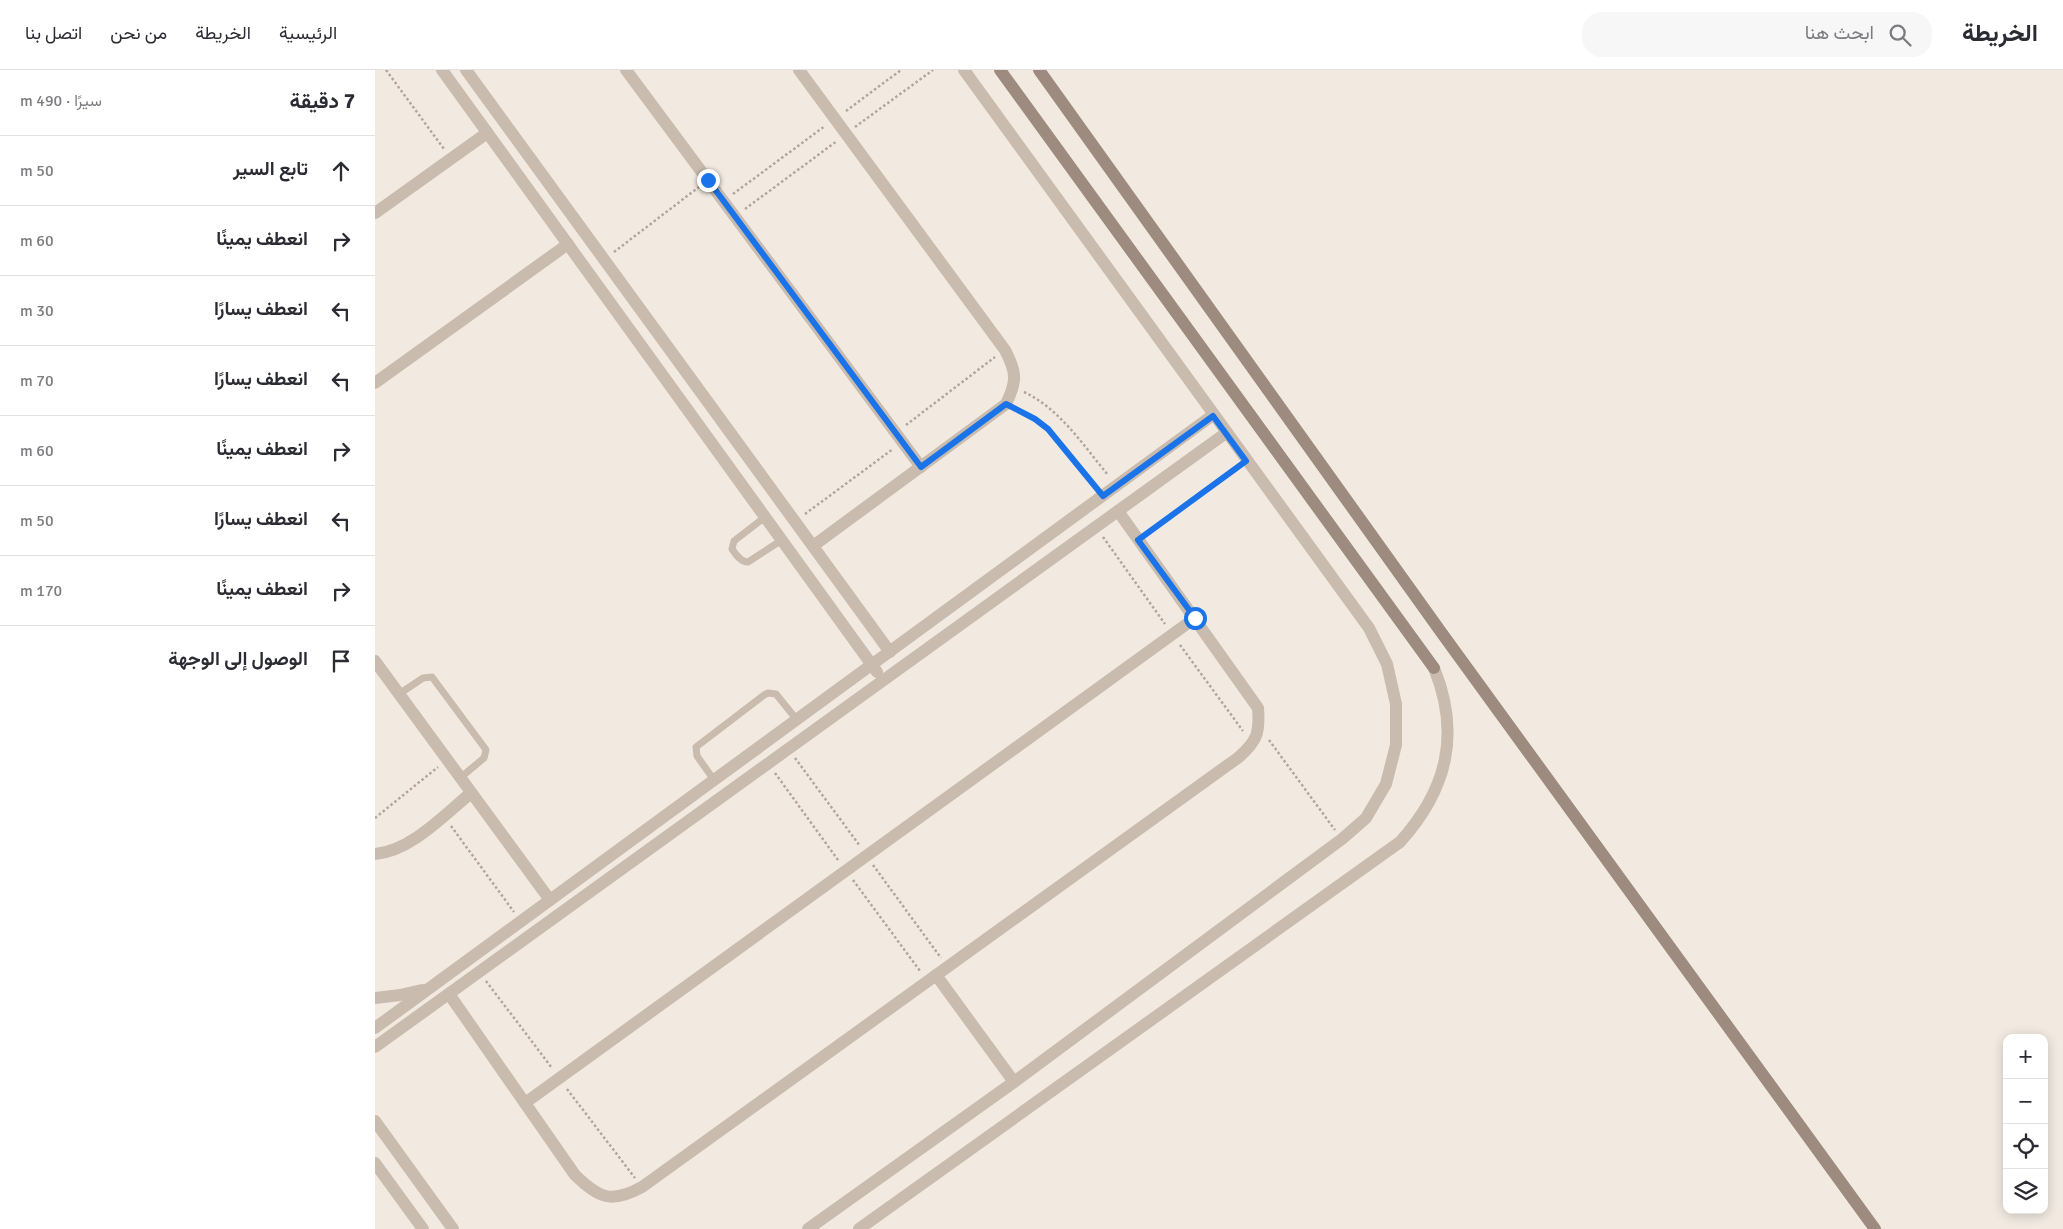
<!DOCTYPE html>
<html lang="ar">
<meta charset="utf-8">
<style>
:root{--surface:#fff;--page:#f7f7f7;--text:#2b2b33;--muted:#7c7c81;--line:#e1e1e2}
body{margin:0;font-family:Signika,Vazirmatn,sans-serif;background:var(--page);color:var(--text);direction:rtl}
.controls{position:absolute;right:15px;bottom:15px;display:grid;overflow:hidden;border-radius:10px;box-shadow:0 2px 12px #0003}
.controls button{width:45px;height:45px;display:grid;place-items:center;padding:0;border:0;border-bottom:1px solid var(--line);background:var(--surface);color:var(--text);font:25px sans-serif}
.stop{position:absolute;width:15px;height:15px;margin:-11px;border:4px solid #1a73e8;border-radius:50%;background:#fff}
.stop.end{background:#1a73e8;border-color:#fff;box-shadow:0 1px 5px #0008}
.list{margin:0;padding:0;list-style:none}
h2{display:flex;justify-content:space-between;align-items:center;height:65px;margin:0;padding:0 20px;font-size:21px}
h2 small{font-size:16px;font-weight:400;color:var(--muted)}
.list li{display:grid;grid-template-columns:32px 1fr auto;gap:15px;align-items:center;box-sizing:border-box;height:70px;padding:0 20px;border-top:1px solid var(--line)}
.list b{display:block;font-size:19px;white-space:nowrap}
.list em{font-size:16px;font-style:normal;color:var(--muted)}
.icon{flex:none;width:28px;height:28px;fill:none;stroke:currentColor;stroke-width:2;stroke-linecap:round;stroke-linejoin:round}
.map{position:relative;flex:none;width:1688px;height:1159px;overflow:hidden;direction:ltr}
header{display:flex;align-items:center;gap:30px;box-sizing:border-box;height:70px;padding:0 25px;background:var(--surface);border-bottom:1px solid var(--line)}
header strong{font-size:24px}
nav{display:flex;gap:28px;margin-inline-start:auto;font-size:18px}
.search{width:350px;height:45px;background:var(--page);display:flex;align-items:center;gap:12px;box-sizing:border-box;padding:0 18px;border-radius:20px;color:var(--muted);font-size:19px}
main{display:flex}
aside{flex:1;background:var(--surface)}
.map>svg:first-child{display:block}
</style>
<header>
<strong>الخريطة</strong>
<div class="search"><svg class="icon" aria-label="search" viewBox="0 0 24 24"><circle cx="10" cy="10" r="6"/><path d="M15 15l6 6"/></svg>ابحث هنا</div>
<nav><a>الرئيسية</a><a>الخريطة</a><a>من نحن</a><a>اتصل بنا</a></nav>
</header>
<main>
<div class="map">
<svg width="1688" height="1159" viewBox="0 0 1688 1159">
<rect width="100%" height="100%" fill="#f2eae1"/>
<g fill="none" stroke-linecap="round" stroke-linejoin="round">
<g stroke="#b5a598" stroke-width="2.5" stroke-dasharray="2.5 2.5" stroke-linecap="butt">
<polyline points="11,0 69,79"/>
<polyline points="471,41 526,0"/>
<polyline points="480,57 558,0"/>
<polyline points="358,124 450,56"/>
<polyline points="370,139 462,71"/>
<polyline points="239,182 324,117"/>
<path d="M649,322c36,17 59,53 84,83"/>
<polyline points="642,339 673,359 720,417"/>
<polyline points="531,355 620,287"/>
<polyline points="430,444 518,379"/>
<polyline points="773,462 862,398"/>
<polyline points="728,467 790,554"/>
<polyline points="805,575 868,661"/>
<polyline points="894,670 960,760"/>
<polyline points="420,688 485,776"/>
<polyline points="400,703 463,790"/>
<polyline points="0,748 63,697"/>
<polyline points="76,756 139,842"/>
<polyline points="498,795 566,888"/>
<polyline points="478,810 545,901"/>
<polyline points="111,911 177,998"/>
<polyline points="192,1019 260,1108"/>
</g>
<g stroke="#c9bbad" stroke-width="7">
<path d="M390,447l-31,24 -2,8c4,6 9,13 16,13l34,-22"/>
<polyline points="24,624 48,608 57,607 109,677 111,680 109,688 85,708"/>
<polyline points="339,710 322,686 321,677 389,625 393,623 401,624 422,650"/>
</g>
<g stroke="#c9bbad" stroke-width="12">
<polyline points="67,0 502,602"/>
<polyline points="91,0 515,582"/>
<polyline points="251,0 546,397"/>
<path d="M424,0l206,280c12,23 12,31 1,54l-193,142"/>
<polyline points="0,143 112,63"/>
<polyline points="0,313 193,174"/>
<polyline points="0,591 175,830"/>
<path d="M0,784c36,-3 69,-39 96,-61"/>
<polyline points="561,905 639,1012"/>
<path d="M74,924l126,181c24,23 36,29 67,12l597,-430c18,-16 21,-24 19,-49l-140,-197"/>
<polyline points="0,928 25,925 47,920"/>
<polyline points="0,958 838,345"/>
<polyline points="0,977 851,363"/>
<polyline points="150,1033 820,548"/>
<polyline points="0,1051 78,1159"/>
<polyline points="0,1093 48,1159"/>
<polyline points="433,1159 639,1012 967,769 991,748 1011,714 1021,675 1021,634 1012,594 994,558 589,0"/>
<path d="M484,1159l541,-387c47,-52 61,-108 34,-174"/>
</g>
<g stroke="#9d8b7f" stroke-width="12">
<polyline points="625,0 1059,598"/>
<polyline points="664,0 1066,562 1500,1159"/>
</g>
</g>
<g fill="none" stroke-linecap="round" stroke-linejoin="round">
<polyline stroke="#1a73e8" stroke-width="6" points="333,110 546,397 631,334 660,349 673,359 728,426 838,346 871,391 763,470 820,548"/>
</g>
</svg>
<div class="controls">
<button>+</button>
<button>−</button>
<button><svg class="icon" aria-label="locate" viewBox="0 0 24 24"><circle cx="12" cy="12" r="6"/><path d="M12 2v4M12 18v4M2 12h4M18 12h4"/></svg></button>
<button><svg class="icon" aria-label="layers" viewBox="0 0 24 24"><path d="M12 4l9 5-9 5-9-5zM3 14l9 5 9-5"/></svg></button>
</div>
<div class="stop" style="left:820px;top:548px"></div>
<div class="stop end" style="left:333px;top:110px"></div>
</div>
<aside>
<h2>7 دقيقة<small>سيرًا · 490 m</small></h2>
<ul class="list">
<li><svg class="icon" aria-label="ahead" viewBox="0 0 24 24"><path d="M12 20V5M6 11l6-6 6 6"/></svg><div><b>تابع السير</b></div><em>50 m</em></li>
<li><svg class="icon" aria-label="right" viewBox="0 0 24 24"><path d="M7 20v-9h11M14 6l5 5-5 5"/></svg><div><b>انعطف يمينًا</b></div><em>60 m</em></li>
<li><svg class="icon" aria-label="left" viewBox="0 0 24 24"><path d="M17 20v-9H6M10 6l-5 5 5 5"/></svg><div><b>انعطف يسارًا</b></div><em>30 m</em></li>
<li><svg class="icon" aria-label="left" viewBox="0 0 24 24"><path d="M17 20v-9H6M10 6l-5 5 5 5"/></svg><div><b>انعطف يسارًا</b></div><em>70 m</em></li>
<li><svg class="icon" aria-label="right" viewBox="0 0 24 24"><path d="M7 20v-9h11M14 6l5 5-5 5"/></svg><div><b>انعطف يمينًا</b></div><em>60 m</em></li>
<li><svg class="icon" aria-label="left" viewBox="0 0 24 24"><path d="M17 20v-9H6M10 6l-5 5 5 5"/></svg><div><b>انعطف يسارًا</b></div><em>50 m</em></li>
<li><svg class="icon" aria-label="right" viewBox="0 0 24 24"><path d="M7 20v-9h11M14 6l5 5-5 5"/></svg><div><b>انعطف يمينًا</b></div><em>170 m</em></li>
<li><svg class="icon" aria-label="arrive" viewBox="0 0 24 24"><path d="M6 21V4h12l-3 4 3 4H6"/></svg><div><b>الوصول إلى الوجهة</b></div></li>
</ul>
</aside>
</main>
